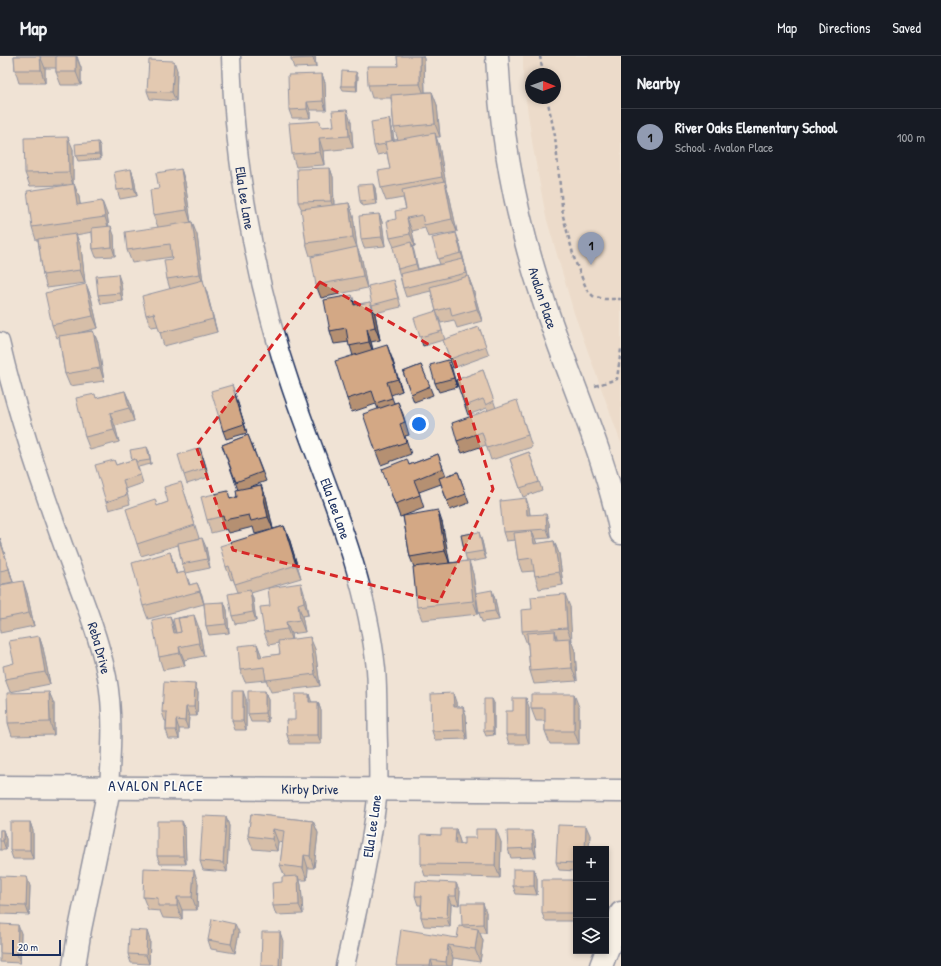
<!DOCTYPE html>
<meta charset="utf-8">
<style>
:root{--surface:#171b24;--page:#242831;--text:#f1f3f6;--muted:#9ea1a6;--line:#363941;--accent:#919bb2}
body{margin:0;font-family:"Patrick Hand",sans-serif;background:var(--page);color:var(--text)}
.controls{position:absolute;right:12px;bottom:12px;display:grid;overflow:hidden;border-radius:0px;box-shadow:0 2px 6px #0003}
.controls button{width:36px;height:36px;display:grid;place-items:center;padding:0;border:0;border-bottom:1px solid var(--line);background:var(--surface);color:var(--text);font:20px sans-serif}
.compass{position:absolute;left:525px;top:12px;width:36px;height:36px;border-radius:50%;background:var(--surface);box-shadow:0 2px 6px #0003;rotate:91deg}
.scale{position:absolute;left:12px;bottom:10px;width:49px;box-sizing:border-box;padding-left:4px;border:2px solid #1b2f5e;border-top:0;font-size:11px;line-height:14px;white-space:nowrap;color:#1b2f5e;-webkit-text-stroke:3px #fdfcf7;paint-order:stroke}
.you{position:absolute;left:419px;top:368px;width:14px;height:14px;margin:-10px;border:3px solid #fff;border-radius:50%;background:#1a73e8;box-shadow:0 0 0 6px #1a73e833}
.badge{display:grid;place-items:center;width:26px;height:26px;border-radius:50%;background:var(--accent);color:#111;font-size:13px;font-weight:700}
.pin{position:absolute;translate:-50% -33px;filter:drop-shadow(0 1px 2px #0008)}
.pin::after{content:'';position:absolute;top:21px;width:14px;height:12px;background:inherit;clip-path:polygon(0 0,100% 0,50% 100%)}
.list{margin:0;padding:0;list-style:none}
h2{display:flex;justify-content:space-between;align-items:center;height:52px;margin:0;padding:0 16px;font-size:17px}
h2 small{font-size:13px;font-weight:400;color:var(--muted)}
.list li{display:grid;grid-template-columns:26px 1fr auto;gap:12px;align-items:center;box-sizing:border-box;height:56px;padding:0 16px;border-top:1px solid var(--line)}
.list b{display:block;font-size:15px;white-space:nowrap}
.list p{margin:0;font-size:13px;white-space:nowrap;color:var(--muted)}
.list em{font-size:13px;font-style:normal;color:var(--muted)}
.icon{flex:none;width:22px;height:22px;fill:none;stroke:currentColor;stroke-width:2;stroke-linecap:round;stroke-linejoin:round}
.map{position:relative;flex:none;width:621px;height:910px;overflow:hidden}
header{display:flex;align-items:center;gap:24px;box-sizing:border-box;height:56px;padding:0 20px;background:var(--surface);border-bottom:1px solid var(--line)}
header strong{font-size:19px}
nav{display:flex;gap:22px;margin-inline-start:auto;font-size:14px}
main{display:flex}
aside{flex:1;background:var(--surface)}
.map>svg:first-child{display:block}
</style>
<header>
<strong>Map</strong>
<nav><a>Map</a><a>Directions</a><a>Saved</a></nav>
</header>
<main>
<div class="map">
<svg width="621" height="910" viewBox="0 0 621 910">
<rect width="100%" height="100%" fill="#f0e3d5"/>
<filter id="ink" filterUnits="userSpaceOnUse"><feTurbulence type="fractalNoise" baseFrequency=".025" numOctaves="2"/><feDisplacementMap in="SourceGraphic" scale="8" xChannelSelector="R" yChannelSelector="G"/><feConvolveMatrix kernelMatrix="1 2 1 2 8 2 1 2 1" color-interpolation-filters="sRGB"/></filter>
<g filter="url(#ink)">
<path fill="#e7d1bd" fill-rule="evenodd" d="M523,0h98v387l-47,-130 -28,-96 -13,-69 -10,-68zM531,18h24v24h-24z"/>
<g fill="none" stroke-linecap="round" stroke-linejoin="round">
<g stroke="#1b2f5e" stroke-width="21">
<g id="street">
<path id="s1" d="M231,0c3,107 25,230 60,331 32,93 75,183 85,282 2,25 1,50 2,75 0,16 1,32 0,47 -7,59 -20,117 -33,175"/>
<path id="s2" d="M0,286c16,69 39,136 63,203 16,43 35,87 44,132 7,37 4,75 2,112"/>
</g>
</g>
<g stroke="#1b2f5e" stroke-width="25">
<g id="secondary">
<path id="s3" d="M497,0c4,86 20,167 48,249 25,76 60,149 76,228"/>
<path id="s4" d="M0,731l621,4"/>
<polyline points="74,910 80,873 109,733"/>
<polyline points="601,910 621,857"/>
</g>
</g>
<g stroke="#1b2f5e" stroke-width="2.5" stroke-dasharray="4 3" stroke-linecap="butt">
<polyline points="540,0 543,18"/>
<polyline points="547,42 555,80 563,160 575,205 587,234 593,240 604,243 621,243"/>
<polyline points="595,330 617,323 621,293"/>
</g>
<use href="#street" stroke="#fdfcf7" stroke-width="18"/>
<use href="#secondary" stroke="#fdfcf7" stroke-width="22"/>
</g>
<g fill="#b59072" stroke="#1b2f5e">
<polygon points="14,0 77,0 81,12 81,29 61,29 56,16 56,12 45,12 45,27 19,27 15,14"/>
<polygon points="315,0 316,11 294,12 291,3"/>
<polygon points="397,0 423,0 424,3 425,36 432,36 437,49 440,81 436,81 439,90 446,129 449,138 457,176 428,181 425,172 412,175 415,190 412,191 418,213 440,208 438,203 459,185 464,205 468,220 473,233 482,265 457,272 454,264 441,267 436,255 431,235 406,241 403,232 398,213 394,191 390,182 396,163 406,153 403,142 386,145 381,132 390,113 387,97 377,99 374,90 389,63 392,72 394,84 398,84 394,72 391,42 372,42 368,29 398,10"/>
<polygon points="177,14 176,45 150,43 147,35"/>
<polygon points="322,18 325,27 326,54 310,54 310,62 292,62 289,54"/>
<polygon points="358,20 357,35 343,34 341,30"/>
<polygon points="351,66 353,92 323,95 324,109 296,111 292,98 322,71 334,70"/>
<polygon points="98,86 100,90 101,103 78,105 76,100"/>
<polygon points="73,93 73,128 74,128 79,141 80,148 107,158 109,171 114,179 115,200 96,201 93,193 92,176 76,179 81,191 85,227 47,232 43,219 38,184 36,184 32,171 67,129 30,130 25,117"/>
<polygon points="330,112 333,121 334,149 349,147 353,160 357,192 362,204 367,232 321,242 316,229 321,198 310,200 306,187 302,154 298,146"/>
<polygon points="131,113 134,122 137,140 120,143 117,134"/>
<polygon points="181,113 185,126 191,167 197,179 203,226 207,237 217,276 164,290 158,270 151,271 146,259 170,233 167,223 172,203 171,201 132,207 127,194 158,171 153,159 159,133"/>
<polygon points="373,128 375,132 377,148 362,150 360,145"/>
<polygon points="379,158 382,166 385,190 364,192 361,183"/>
<polygon points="393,224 396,233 401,251 375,257 372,249"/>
<polygon points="121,227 123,245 101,248 98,239"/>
<polygon points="86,228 91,241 98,272 78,277 93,275 98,287 104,325 70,330 65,318 59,281 57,282 52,269"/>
<polygon points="352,239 355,249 370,246 375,258 380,284 371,286 373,294 392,302 402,335 391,339 394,347 398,346 403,358 409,379 405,380 411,398 381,409 376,396 378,353 376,348 352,356 347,343 353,300 349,286 334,288 330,275"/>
<polygon points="439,264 445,284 479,271 489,299 453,312 443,284 423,290 420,281"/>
<polygon points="448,304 457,331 439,336 435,327"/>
<polygon points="421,309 433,339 414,346 403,316"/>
<polygon points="483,314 496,352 521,357 532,391 491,404 486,389 462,397 457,385 488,355 487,352 468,359 456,324"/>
<polygon points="232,329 247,377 226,383 223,375"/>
<polygon points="125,335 130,347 134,365 115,370 119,386 90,394 85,381 96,342"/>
<polygon points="248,379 266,425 247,432 261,429 266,441 273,473 284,470 289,482 301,522 251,537 253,543 256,565 235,568 232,560 238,536 233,523 231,524 226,511 270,474 255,478 253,471 229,477 227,473 211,477 207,464 231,442 237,441 238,434 222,389"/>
<polygon points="149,395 151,408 138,411 143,427 126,433 130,448 109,454 106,446 114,404 116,409 132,404"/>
<polygon points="529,396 542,434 523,441 510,403"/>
<polygon points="438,398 446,420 458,416 469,447 450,454 441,428 419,436 424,452 403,460 442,466 449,507 467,505 465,498 482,485 486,503 469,506 473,518 476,537 495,543 499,564 482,566 479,557 476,538 478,558 422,564 417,551 414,511 410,501 403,460 400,461 382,413 409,409"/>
<polygon points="203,401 209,421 187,428 184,419"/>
<polygon points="185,438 199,482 190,485 206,491 210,512 186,517 190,529 197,527 204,548 224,546 227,554 229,577 209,579 206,570 204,548 148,563 143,550 170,496 177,518 185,516 182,508 178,489 141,500 137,488 155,443 157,450 168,446"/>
<polygon points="529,451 530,459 549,467 550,482 535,483 537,488 554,485 559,498 563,529 539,533 535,520 534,515 522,516 518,504 515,484 506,485 503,476"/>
<polygon points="0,482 13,526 3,528 27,537 34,570 0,577"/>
<polygon points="305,540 308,559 302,560 305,576 291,578 291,583 315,593 320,630 271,636 266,624 245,626 240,614 257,588 262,601 280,598 279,587 269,589 264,576 270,550"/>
<polygon points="570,551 571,585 575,595 577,625 534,628 530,615 528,588 527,588 522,575"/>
<polygon points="170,560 176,577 199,572 204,600 184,604 185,610 163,614 159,601"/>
<polygon points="39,580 43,592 50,628 10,636 5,623 14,607"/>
<polygon points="195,628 198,637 197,660 189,660 188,673 179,673 179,683 169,683 166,674 166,665 165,665 162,656"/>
<polygon points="265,635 268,644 268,666 251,666 248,658"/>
<polygon points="49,636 54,648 54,679 12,680 8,667"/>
<polygon points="246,643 246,674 235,674 232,665"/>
<polygon points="312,646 318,646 321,655 321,688 290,688 287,679 295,664"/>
<polygon points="456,646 456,651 463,651 466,659 467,683 435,684 432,675"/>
<polygon points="494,647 494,679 486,680 484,675"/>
<polygon points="529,651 529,688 509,688 506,679 513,655"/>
<polygon points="579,651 579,688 550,688 545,675 545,665 536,665 531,652"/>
<polygon points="251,758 313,765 318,777 314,812 308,812 307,824 300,824 301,829 303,858 276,859 273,850 285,821 280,809 283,787 278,786 277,795 253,793 248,780"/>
<polygon points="226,761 229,770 227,816 203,814 200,805"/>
<polygon points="182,765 185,773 186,808 160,808 157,800"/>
<polygon points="30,766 33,775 33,803 13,803 10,794"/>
<polygon points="456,773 460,786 460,788 464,788 476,782 501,786 500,822 425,820 421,808 441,779"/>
<polygon points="0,774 3,774 6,783 6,794 0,794"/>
<polygon points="590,779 589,793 576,793 576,815 559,814 556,806"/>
<polygon points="535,783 536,801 511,802 508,793"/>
<polygon points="0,820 30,830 29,859 0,858"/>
<polygon points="537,822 537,839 516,838 513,830"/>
<polygon points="574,824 576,830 576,865 545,865 542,857"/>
<polygon points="198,827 197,854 182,854 182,863 163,862 160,855 148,854 143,841"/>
<polygon points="460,835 459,849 451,848 450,871 424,870 421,861 421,849 418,849 415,840"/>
<polygon points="486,856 486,877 480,877 483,885 480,906 453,902 452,910 396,910 457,882 462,870 462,869"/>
<polygon points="0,868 21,877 20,907 0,906"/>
<polygon points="239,876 235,897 211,893 208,884"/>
<polygon points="150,884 149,908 131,907 128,898"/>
</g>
<g fill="#94765d" stroke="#1b2f5e">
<polygon points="40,0 45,12 45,27 41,14"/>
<polygon points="76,0 81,12 81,29 76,16"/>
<polygon points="312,0 315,0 316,11 313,2"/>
<polygon points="420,0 423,0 424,3 425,41 420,28"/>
<polygon points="174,5 177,14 176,45 172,36"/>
<polygon points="356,16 358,20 357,35 356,30"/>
<polygon points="322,18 325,27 326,54 323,45"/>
<polygon points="432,36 437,49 440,81 435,68"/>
<polygon points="307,46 310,54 310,62 307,53"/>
<polygon points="347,54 351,66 353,92 349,80"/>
<polygon points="389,63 392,72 396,96 393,87"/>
<polygon points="435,77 439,90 446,129 449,138 457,176 452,163 446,131 442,121"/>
<polygon points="68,81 73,93 73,129 69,116"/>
<polygon points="319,82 323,95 324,109 320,96"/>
<polygon points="98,86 100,90 101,103 99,98"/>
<polygon points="330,112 333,121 334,154 331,145"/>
<polygon points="131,113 134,122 137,140 134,132"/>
<polygon points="181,113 185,126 191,167 187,154"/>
<polygon points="74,128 79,141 82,161 77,149"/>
<polygon points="373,128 375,132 377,148 375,144"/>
<polygon points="102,145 107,158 109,174 105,161"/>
<polygon points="349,147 353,160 357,192 362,204 367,232 363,220 358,194 353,181"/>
<polygon points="379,158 382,166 385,190 382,181"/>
<polygon points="407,162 412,175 415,190 410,178"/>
<polygon points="192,166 197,179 203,226 207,237 217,276 213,263 204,231 200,218"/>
<polygon points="111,170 114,179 115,200 112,191"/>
<polygon points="456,177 459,185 464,205 461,197"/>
<polygon points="76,178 81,191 85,227 80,214"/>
<polygon points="411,186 414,195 419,217 416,208"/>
<polygon points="463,203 466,212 469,226 466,217"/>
<polygon points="118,218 121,227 123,245 120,237"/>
<polygon points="468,220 473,233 482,265 477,253"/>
<polygon points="86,228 91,241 98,272 93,260"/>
<polygon points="352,239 357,252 354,249"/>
<polygon points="370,246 375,258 380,284 375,271"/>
<polygon points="367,273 371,286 374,299 369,286"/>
<polygon points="93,275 98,287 104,325 100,312"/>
<polygon points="387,289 392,302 402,335 398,323"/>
<polygon points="448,304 452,313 457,331"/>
<polygon points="232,329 235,337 247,377 244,368"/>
<polygon points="125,335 130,347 134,365 129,352"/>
<polygon points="110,357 115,370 119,386 114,374"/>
<polygon points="147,391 149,395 151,408 150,404"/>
<polygon points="261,429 266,441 273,473 268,461"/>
<polygon points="526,442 529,451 531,468 527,459"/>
<polygon points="438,454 442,466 450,508 445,495"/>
<polygon points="546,458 549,467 550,482 547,473"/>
<polygon points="284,470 289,482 301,522 296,509"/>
<polygon points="532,475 537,488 534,488"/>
<polygon points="479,476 482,485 486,503 483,495"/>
<polygon points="0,482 13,526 9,513 0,484"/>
<polygon points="202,482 206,491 210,512 207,503"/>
<polygon points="554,485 559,498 563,529 559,516"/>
<polygon points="170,496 174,509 181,531 176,518"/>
<polygon points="469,505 473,518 478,558 473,545"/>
<polygon points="23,525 27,537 34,570 29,557"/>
<polygon points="197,527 202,539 204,548 200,535"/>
<polygon points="301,527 305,540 308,559 304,546"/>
<polygon points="250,534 253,543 256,565 253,556"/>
<polygon points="492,534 495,543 499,564 495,555"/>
<polygon points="565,538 570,551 572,585 567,572"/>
<polygon points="224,546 227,554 229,577 226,568"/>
<polygon points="298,548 302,560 305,576 300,564"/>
<polygon points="194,559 199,572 204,600 199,587"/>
<polygon points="170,560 175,573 178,590 174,577"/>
<polygon points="286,566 291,578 292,585 287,573"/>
<polygon points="555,575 559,588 555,583"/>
<polygon points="39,580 43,592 50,628 45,616"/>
<polygon points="310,581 315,593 320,630 315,618"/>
<polygon points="570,582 575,595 577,625 572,612"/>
<polygon points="257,588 262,601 259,601"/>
<polygon points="179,591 184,604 185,610 180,597"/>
<polygon points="195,628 198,637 197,660 194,651"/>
<polygon points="243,635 246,643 246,674 243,665"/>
<polygon points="265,635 268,644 268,666 265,657"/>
<polygon points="49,636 54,648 54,679 50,666"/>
<polygon points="453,637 456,646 457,660 454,651"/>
<polygon points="309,638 312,647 309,646"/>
<polygon points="574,638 579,651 579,688 574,675"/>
<polygon points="526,642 529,651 529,688 526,679"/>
<polygon points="492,643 494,647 494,679 493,675"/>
<polygon points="318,646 321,655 321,688 318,679"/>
<polygon points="186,651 189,660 188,673 185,665"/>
<polygon points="463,651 466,659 467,683 464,674"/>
<polygon points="176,664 179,673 179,683 176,674"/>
<polygon points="226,761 229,770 227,816 223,807"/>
<polygon points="182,765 185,773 186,808 183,800"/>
<polygon points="313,765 318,777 314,812 310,800"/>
<polygon points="30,766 33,775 33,803 30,794"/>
<polygon points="586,770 590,779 589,793 585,793"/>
<polygon points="273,773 278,786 277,795 272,783"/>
<polygon points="456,773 460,786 460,801 455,788"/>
<polygon points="496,773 501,786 500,822 495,809"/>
<polygon points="3,774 6,783 6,794 3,785"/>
<polygon points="532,775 535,783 536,801 533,792"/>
<polygon points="304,799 308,812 307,824 303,812"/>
<polygon points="534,813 537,822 537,839 534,830"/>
<polygon points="194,814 198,827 197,854 192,841"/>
<polygon points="298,820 301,829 303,858 299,849"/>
<polygon points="27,821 30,830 29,859 26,850"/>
<polygon points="574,824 576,830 576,862 574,857"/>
<polygon points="456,827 460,835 459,849 456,840"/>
<polygon points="448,840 451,848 450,871 447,862"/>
<polygon points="177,841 182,854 182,863 177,850"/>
<polygon points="483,847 486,856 486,877 483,868"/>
<polygon points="235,868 239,876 235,897 231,888"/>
<polygon points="18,869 21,877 20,907 17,898"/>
<polygon points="478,873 483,885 480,906 475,893"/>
<polygon points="147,875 150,884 149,908 146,899"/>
<polygon points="280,876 283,885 282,910 279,910"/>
<polygon points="448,889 453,902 452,910 447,910 446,906"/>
<polygon points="431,904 433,910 430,910"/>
</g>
<g fill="#d3a885" stroke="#1b2f5e">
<polygon points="14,0 40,0 41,14 15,14"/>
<rect x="56" y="0" width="20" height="16"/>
<polygon points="291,0 312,0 313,2 291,3"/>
<polygon points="397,0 420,0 420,28 368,29 367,10 398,10"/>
<polygon points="149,4 174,5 172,36 147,35"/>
<polygon points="342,15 356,16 356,30 341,30"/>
<polygon points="322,18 323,45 307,46 307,53 289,54 288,19"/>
<polygon points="432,36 435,68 394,72 391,39"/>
<polygon points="347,54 349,80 319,82 320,96 292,98 289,67 320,65 321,71 334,70 332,55"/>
<polygon points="389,63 392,85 385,86 386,88 374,90 371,66"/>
<polygon points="435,77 442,121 381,132 378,115 390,113 385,86"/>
<polygon points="68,81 69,116 25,117 24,82"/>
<polygon points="98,86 99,98 76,100 75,88"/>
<polygon points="330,112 331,145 298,146 297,113"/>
<polygon points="131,113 134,132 117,134 114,116"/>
<polygon points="181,113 187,154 153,159 150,134 159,133 156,117"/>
<polygon points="445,125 452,163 424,169 422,159 407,162 410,178 390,182 387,165 396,163 395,155 406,153 402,134"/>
<polygon points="74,128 77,149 102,145 105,161 32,171 27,135"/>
<polygon points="373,128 375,144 360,145 358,129"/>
<polygon points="349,147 353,181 306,187 301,153"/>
<polygon points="379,158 382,181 361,183 359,160"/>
<polygon points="192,166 200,218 167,223 164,204 172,203 170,188 127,194 125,176"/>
<polygon points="111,170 112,191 93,193 92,172"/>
<polygon points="456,177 461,197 438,203 432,182"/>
<polygon points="76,178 80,214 43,219 38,183"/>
<polygon points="411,186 416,208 398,213 393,191"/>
<polygon points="357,191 363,220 316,229 311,201"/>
<polygon points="463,203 466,217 403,232 400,218"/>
<polygon points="118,218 120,237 98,239 96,220"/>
<polygon points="468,220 477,253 452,260 450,251 436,255 430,231"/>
<polygon points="203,224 213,263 160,277 154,257 146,259 142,240"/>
<polygon points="393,224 398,242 372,249 368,230"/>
<polygon points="86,228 93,260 52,269 45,237"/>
<polygon points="352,239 354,249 370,246 375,271 367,273 369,286 349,290 346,272 330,275 324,244"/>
<polygon points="436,255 442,275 420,281 414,262"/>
<polygon points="479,271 486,290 450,303 443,284"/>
<polygon points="93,275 100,312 65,318 59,280"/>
<polygon points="387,289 398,323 387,326 392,342 376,347 372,335 347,343 335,305"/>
<polygon points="448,304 454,322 435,327 430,309"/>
<polygon points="421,309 430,330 411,338 403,316"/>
<polygon points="483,314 494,345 486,349 483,343 465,350 456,324"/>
<polygon points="232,329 244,368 223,375 211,335"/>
<polygon points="125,335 129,352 110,357 114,374 85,381 76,342 95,338 96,342"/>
<polygon points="517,344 528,379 487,392 482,376 457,385 452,367"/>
<polygon points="398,346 405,366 400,368 406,386 376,396 363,358"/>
<polygon points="248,379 262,416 236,426 222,389"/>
<polygon points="147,391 150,404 137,406 135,403 132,404 130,394"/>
<polygon points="200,392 206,412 184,419 178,399"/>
<polygon points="529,396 539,426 520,432 510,403"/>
<polygon points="438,398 443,412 414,424 420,439 395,448 382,413 407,403 409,409"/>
<polygon points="135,403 140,419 123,424 127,439 106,446 95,409 114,404 116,409"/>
<polygon points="458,416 466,438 447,445 439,422"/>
<polygon points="181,426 195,469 137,488 126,453 155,443 157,450 168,446 164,431"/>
<polygon points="261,429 268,461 251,465 249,459 224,464 223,460 207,464 201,441 228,435 230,443 237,441 236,434"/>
<polygon points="526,442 527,459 546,458 547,473 503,476 500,445"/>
<polygon points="438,454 445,495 410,501 403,460"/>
<polygon points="284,470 296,509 235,528 229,510 226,511 220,490"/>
<polygon points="532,475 534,488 554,485 559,516 535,520 532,502 518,504 514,477"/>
<polygon points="479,476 483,495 465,498 461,479"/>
<polygon points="202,482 207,503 182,508 178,487"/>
<polygon points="0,484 9,513 0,515"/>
<polygon points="170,496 176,518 185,516 189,529 197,527 200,535 143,550 132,507"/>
<polygon points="469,505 473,545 417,551 413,511"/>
<polygon points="23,525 29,557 0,563 0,529"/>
<polygon points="301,527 304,546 298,548 300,564 286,566 287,573 264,576 260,551 270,550 268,532"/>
<polygon points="250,534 253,556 232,560 228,538"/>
<polygon points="492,534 495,555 479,557 476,537"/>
<polygon points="565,538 567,572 522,575 521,554 532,553 531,541"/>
<polygon points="224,546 226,568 206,570 204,547"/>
<polygon points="194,559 199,587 179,591 180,597 159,601 152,564 170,560 174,577 181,576 178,562"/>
<polygon points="188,560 188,561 178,562 181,576 176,577 173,563"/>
<polygon points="555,575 555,583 570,582 572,612 530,615 527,577"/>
<polygon points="39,580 45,616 5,623 3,610 14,607 9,585"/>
<polygon points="310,581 315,618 266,624 264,611 240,614 238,590 257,588 259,601 280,598 278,585"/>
<polygon points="164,626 195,628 194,651 186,651 185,665 176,664 176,674 166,674 167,656 162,656"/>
<rect x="232" y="635" width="11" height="30"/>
<polygon points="248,635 265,635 265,657 248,658"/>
<polygon points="49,636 50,666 8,667 7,637"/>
<polygon points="453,637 454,651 463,651 464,674 432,675 431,638"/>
<polygon points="295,638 309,638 309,646 318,646 318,679 287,679 286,664 295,664"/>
<polygon points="531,638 574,638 574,675 545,675 545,652 531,652"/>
<polygon points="513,642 526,642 526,679 506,679 506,655 513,655"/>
<polygon points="484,643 492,643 493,675 484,675"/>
<polygon points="251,758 313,765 310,800 304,799 303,812 280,809 284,775 273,773 272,783 248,780"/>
<polygon points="203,760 226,761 223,807 200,805"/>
<polygon points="157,765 182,765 183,800 157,800"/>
<rect x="10" y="766" width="20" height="28"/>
<polygon points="558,769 586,770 585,793 576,793 576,807 556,806"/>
<polygon points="441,773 456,773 455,788 464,788 464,782 476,782 476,773 496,773 495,809 421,808 421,778 441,779"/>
<rect x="0" y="774" width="3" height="11"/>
<polygon points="507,775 532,775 533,792 508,793"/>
<polygon points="144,812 194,814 192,841 177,841 177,850 158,850 158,842 143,841"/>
<rect x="513" y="813" width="21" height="17"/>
<polygon points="0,820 27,821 26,850 0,849"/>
<polygon points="298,820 299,849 273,850 272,827 282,826 282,821"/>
<rect x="542" y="824" width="32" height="33"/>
<polygon points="416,825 456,827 456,840 448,840 447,862 421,861 422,840 415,840"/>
<polygon points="461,847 483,847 483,868 462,869"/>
<polygon points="212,863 235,868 231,888 208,884"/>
<polygon points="0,868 18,869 17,898 0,897"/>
<polygon points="459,870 478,873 475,893 448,889 446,906 431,904 430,910 396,910 401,873 457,882"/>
<polygon points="129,874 147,875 146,899 128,898"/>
<polygon points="262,876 280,876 279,910 261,910"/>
</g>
</g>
<path d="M0 0H621V910H0ZM320,226l134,77 39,130 -54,113 -206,-52 -37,-104z" fill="#f0e3d5" fill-opacity=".55" fill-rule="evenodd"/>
<path fill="none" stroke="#d62828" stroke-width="3" stroke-dasharray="8 5" stroke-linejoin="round" d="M320,226l134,77 39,130 -54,113 -206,-52 -37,-104z"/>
<g text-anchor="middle" stroke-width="3.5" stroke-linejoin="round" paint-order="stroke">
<g font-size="14" fill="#1b2f5e" stroke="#fdfcf7">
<text dy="5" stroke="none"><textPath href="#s1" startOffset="143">Ella Lee Lane</textPath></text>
<text dy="5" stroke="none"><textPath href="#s3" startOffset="247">Avalon Place</textPath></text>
<text dy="5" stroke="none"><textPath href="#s1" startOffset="467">Ella Lee Lane</textPath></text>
<text dy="5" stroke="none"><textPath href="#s2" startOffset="322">Reba Drive</textPath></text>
<text dy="5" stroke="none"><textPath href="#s4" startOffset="310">Kirby Drive</textPath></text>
<text transform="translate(372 770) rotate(-82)" y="5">Ella Lee Lane</text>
</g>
<g font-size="15" letter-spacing="1" fill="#1b2f5e" stroke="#fdfcf7">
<text x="156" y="735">AVALON PLACE</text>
</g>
</g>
</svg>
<div class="controls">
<button>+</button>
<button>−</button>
<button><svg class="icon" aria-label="layers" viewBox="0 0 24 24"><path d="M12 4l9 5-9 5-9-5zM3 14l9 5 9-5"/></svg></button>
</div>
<svg class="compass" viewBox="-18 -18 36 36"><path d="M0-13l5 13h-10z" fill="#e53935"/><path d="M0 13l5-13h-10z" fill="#9ea1a6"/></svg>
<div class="scale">20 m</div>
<div class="you"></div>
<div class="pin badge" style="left:591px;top:209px">1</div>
</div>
<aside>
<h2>Nearby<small></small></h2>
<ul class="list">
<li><span class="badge">1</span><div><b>River Oaks Elementary School</b><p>School · Avalon Place</p></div><em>100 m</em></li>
</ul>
</aside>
</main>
